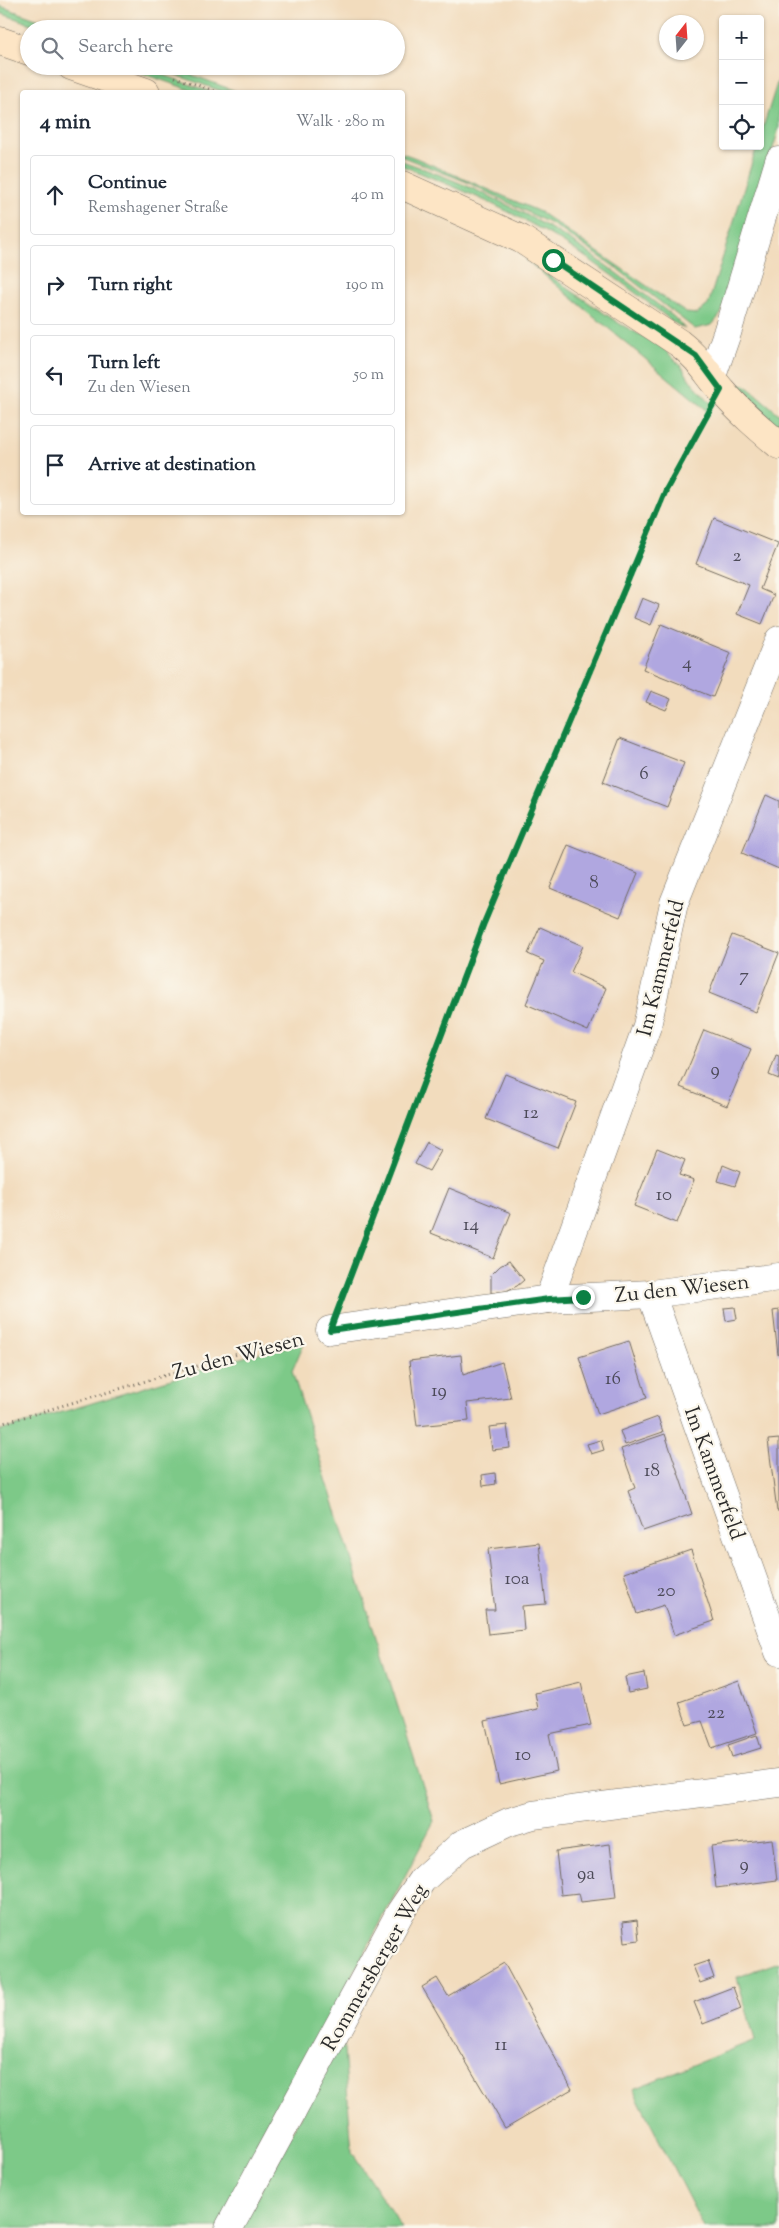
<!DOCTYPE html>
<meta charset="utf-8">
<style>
:root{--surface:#fff;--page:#f6f6f7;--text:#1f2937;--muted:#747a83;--line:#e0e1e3}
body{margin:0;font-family:"Sorts Mill Goudy",serif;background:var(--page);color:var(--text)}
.controls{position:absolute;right:15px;top:15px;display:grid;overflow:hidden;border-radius:5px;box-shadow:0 1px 4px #0004}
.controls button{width:45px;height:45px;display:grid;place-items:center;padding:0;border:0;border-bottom:1px solid var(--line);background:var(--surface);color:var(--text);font:25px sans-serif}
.compass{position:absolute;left:659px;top:15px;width:45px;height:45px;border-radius:50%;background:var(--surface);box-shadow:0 1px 4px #0004;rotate:17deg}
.stop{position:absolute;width:15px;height:15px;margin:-11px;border:4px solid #0b8043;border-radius:50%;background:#fff}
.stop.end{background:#0b8043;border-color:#fff;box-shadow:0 1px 5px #0008}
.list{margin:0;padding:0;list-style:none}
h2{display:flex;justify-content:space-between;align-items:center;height:65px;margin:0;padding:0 20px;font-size:21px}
h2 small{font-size:16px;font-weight:400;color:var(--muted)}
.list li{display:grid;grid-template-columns:32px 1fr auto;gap:15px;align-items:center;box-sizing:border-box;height:80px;margin:0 10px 10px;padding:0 10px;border:1px solid var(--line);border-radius:5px}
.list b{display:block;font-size:19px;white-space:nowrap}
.list p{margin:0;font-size:16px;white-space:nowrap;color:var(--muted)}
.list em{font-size:16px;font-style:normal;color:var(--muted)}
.icon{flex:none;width:28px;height:28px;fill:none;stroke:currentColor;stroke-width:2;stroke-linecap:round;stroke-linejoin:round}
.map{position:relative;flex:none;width:779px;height:2228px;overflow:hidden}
.search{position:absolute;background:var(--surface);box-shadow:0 1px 4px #0004;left:20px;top:20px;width:385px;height:55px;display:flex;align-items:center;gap:12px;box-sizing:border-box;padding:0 18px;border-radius:28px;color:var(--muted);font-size:19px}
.panel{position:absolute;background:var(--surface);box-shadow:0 1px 4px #0004;left:20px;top:90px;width:385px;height:425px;border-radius:5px}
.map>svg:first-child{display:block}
</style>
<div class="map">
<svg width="779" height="2228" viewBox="0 0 779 2228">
<rect width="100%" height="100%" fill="#fbf7ec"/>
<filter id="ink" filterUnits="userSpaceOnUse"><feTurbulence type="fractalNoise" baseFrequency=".02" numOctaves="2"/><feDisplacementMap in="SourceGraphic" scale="10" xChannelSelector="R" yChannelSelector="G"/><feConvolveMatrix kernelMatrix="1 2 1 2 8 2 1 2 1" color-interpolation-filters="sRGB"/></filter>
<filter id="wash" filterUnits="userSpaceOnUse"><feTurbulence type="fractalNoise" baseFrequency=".0096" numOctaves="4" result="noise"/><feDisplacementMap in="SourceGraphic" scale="20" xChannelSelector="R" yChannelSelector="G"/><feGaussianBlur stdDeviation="1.12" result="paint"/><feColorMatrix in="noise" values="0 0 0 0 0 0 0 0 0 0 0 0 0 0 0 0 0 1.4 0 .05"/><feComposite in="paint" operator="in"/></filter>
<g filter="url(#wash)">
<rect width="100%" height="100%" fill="#f2dcbd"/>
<g fill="#7dc988" stroke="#547a5a">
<polygon points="0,6 64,29 45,29 0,13"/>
<polygon points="121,66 138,66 211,92 196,92"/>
<polygon points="150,66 168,66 238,92 224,92"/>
<polygon points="779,77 779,128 747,237 721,314 712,325 695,329 615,267 555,226 467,182 403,157 402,153 416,158 540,212 686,313 697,314 708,305 757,146 760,146 760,137"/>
<path d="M402,161c62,21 131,53 184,90 30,21 59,44 88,66l11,12 -12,-7c-42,-33 -85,-66 -131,-92 -45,-26 -92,-45 -139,-64z"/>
<polygon points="525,259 620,324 661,346 682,367 690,380 711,403 708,411"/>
<path d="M738,384l7,1 34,29v11c-21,-9 -33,-19 -41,-41z"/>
<polygon points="304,1343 292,1371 434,1821 219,2228 0,2228 0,1431 247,1356"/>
<polygon points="779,1962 779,2228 704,2228 633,2089 755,2040 737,1977"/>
<polygon points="343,2036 352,2152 402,2228 241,2228"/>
</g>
<g id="blocks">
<g fill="#b0a7e0">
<polygon points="714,518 778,544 760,589 774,595 762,624 737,614 749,585 696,564"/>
<polygon points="642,598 659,605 651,625 634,618"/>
<polygon points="661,624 731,653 713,697 643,669"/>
<polygon points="651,691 671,699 666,710 646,702"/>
<polygon points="620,738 684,763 667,807 603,782"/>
<polygon points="766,795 779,801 779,869 742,853"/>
<polygon points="568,845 638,873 620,917 550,888"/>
<polygon points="540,927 583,946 571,972 606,988 588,1031 526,1004 544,961 528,954"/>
<polygon points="732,935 779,953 756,1012 709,993"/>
<polygon points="704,1030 751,1049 727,1106 680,1087"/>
<polygon points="776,1055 779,1056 779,1079 769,1075"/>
<polygon points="505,1074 576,1102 558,1148 486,1119"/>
<polygon points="427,1142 441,1150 429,1171 415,1164"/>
<polygon points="657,1149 685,1160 679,1175 694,1180 677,1223 634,1206"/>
<polygon points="723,1165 740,1172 735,1186 718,1181"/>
<polygon points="449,1188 511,1213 493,1258 431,1233"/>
<polygon points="509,1261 524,1280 517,1286 506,1291 491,1293 491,1275 500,1266"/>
<polygon points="735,1307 737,1319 726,1321 724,1308"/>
<polygon points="779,1310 779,1355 778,1355 773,1311"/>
<polygon points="629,1341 647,1398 598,1414 579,1357"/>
<polygon points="461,1355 463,1375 502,1362 511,1398 467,1403 469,1421 417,1426 409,1361"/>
<polygon points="658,1417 663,1432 625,1445 620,1431"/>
<polygon points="507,1425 510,1448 492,1450 489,1427"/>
<polygon points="665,1434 692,1514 643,1531 628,1491 635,1488 621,1449"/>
<polygon points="779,1439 779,1511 777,1511 768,1440"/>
<polygon points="601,1440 604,1450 591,1454 587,1444"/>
<polygon points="495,1473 496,1484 483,1486 482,1475"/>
<polygon points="539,1543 546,1604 522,1606 524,1630 488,1634 485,1610 495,1610 488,1549"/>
<polygon points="691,1550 714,1621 674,1635 664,1605 637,1614 624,1573"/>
<polygon points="644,1673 647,1689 628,1693 625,1677"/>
<polygon points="739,1681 757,1733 712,1748 702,1721 687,1725 679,1702"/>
<polygon points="581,1682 591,1725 549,1734 557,1771 499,1784 485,1721 538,1709 535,1693"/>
<polygon points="757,1735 761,1748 732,1757 728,1745"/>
<polygon points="772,1839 777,1880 716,1888 711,1846"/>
<polygon points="610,1844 616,1898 581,1902 579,1893 561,1895 556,1851"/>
<polygon points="637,1920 639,1940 625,1942 623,1922"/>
<polygon points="708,1961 714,1978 700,1983 693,1966"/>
<polygon points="504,1963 572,2089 505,2128 422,1987 437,1978 448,1996"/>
<polygon points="733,1987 741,2009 703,2024 694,2002"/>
</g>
</g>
</g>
<g filter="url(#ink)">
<use href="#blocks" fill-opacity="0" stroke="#71695e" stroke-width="1"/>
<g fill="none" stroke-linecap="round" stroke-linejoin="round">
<g stroke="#71695e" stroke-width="29">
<g id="street">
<polyline points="712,376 727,333 779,161"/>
<polyline points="651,1294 779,1652"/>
<polyline points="549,1299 647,1026 674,903 779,640"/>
<polyline points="330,1330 549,1299 651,1294 779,1277"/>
<polyline points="229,2228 401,1911 422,1880 462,1844 509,1822 533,1815 779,1783"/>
</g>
</g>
<g stroke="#71695e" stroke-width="29">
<g id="secondary">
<polyline points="0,41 29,51"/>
<polyline points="71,66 146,92"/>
<path d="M402,185l119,54 158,104c22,17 27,30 44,49 17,20 36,36 56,53"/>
</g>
</g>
<g stroke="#71695e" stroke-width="3" stroke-dasharray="1 4" stroke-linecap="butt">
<polyline points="175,77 217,92"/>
<polyline points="343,1295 484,923 667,490 705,419"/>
<polyline points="0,1424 248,1351 300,1338"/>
</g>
<use href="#street" stroke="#fff" stroke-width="28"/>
<use href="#secondary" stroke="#fde5c5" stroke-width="28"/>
</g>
</g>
<g fill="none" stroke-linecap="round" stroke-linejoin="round" filter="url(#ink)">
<polyline stroke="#0b8043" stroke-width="6" points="553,260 696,356 721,390 666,490 484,923 330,1330 549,1299 583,1297"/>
</g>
<g text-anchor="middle" stroke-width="4.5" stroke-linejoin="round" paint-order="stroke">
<g font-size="19" fill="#4c4a58">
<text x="737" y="561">2</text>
<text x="687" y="668">4</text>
<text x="644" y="779">6</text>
<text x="594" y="888">8</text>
<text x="744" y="981">7</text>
<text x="715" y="1075">9</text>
<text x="531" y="1118">12</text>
<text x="664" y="1200">10</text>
<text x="471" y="1230">14</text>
<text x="613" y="1384">16</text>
<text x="439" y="1396">19</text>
<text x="652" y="1476">18</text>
<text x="517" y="1584">10a</text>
<text x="666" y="1596">20</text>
<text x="716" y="1718">22</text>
<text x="523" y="1760">10</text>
<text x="744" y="1870">9</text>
<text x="586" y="1879">9a</text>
<text x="501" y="2050">11</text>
</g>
<g font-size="21" fill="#2b2b2b" stroke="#fbf7ec">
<text transform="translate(660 968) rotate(-76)" y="7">Im Kammerfeld</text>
<text transform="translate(682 1288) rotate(-6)" y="7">Zu den Wiesen</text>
<text transform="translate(238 1355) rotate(-15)" y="7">Zu den Wiesen</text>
<text transform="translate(715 1473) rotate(70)" y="7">Im Kammerfeld</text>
<text transform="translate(374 1967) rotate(-60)" y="7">Rommersberger Weg</text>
</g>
</g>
</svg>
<div class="controls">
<button>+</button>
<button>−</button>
<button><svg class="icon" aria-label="locate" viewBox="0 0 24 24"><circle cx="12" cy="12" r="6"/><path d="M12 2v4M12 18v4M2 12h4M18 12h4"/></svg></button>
</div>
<svg class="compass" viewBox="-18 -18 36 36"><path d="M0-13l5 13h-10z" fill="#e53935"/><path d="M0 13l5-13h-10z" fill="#747a83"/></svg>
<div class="stop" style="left:553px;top:260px"></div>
<div class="stop end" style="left:583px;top:1297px"></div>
<div class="search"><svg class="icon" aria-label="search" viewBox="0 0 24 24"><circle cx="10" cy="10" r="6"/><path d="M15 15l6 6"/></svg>Search here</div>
<section class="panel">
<h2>4 min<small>Walk · 280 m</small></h2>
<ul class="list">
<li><svg class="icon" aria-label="ahead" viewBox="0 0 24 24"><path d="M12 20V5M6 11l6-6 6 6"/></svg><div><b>Continue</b><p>Remshagener Straße</p></div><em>40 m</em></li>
<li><svg class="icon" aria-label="right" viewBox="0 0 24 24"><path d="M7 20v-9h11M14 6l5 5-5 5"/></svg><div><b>Turn right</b></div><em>190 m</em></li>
<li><svg class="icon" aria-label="left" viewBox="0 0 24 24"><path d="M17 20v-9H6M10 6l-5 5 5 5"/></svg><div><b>Turn left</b><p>Zu den Wiesen</p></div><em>50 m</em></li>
<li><svg class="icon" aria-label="arrive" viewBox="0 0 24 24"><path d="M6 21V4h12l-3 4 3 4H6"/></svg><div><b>Arrive at destination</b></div></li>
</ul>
</section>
</div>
